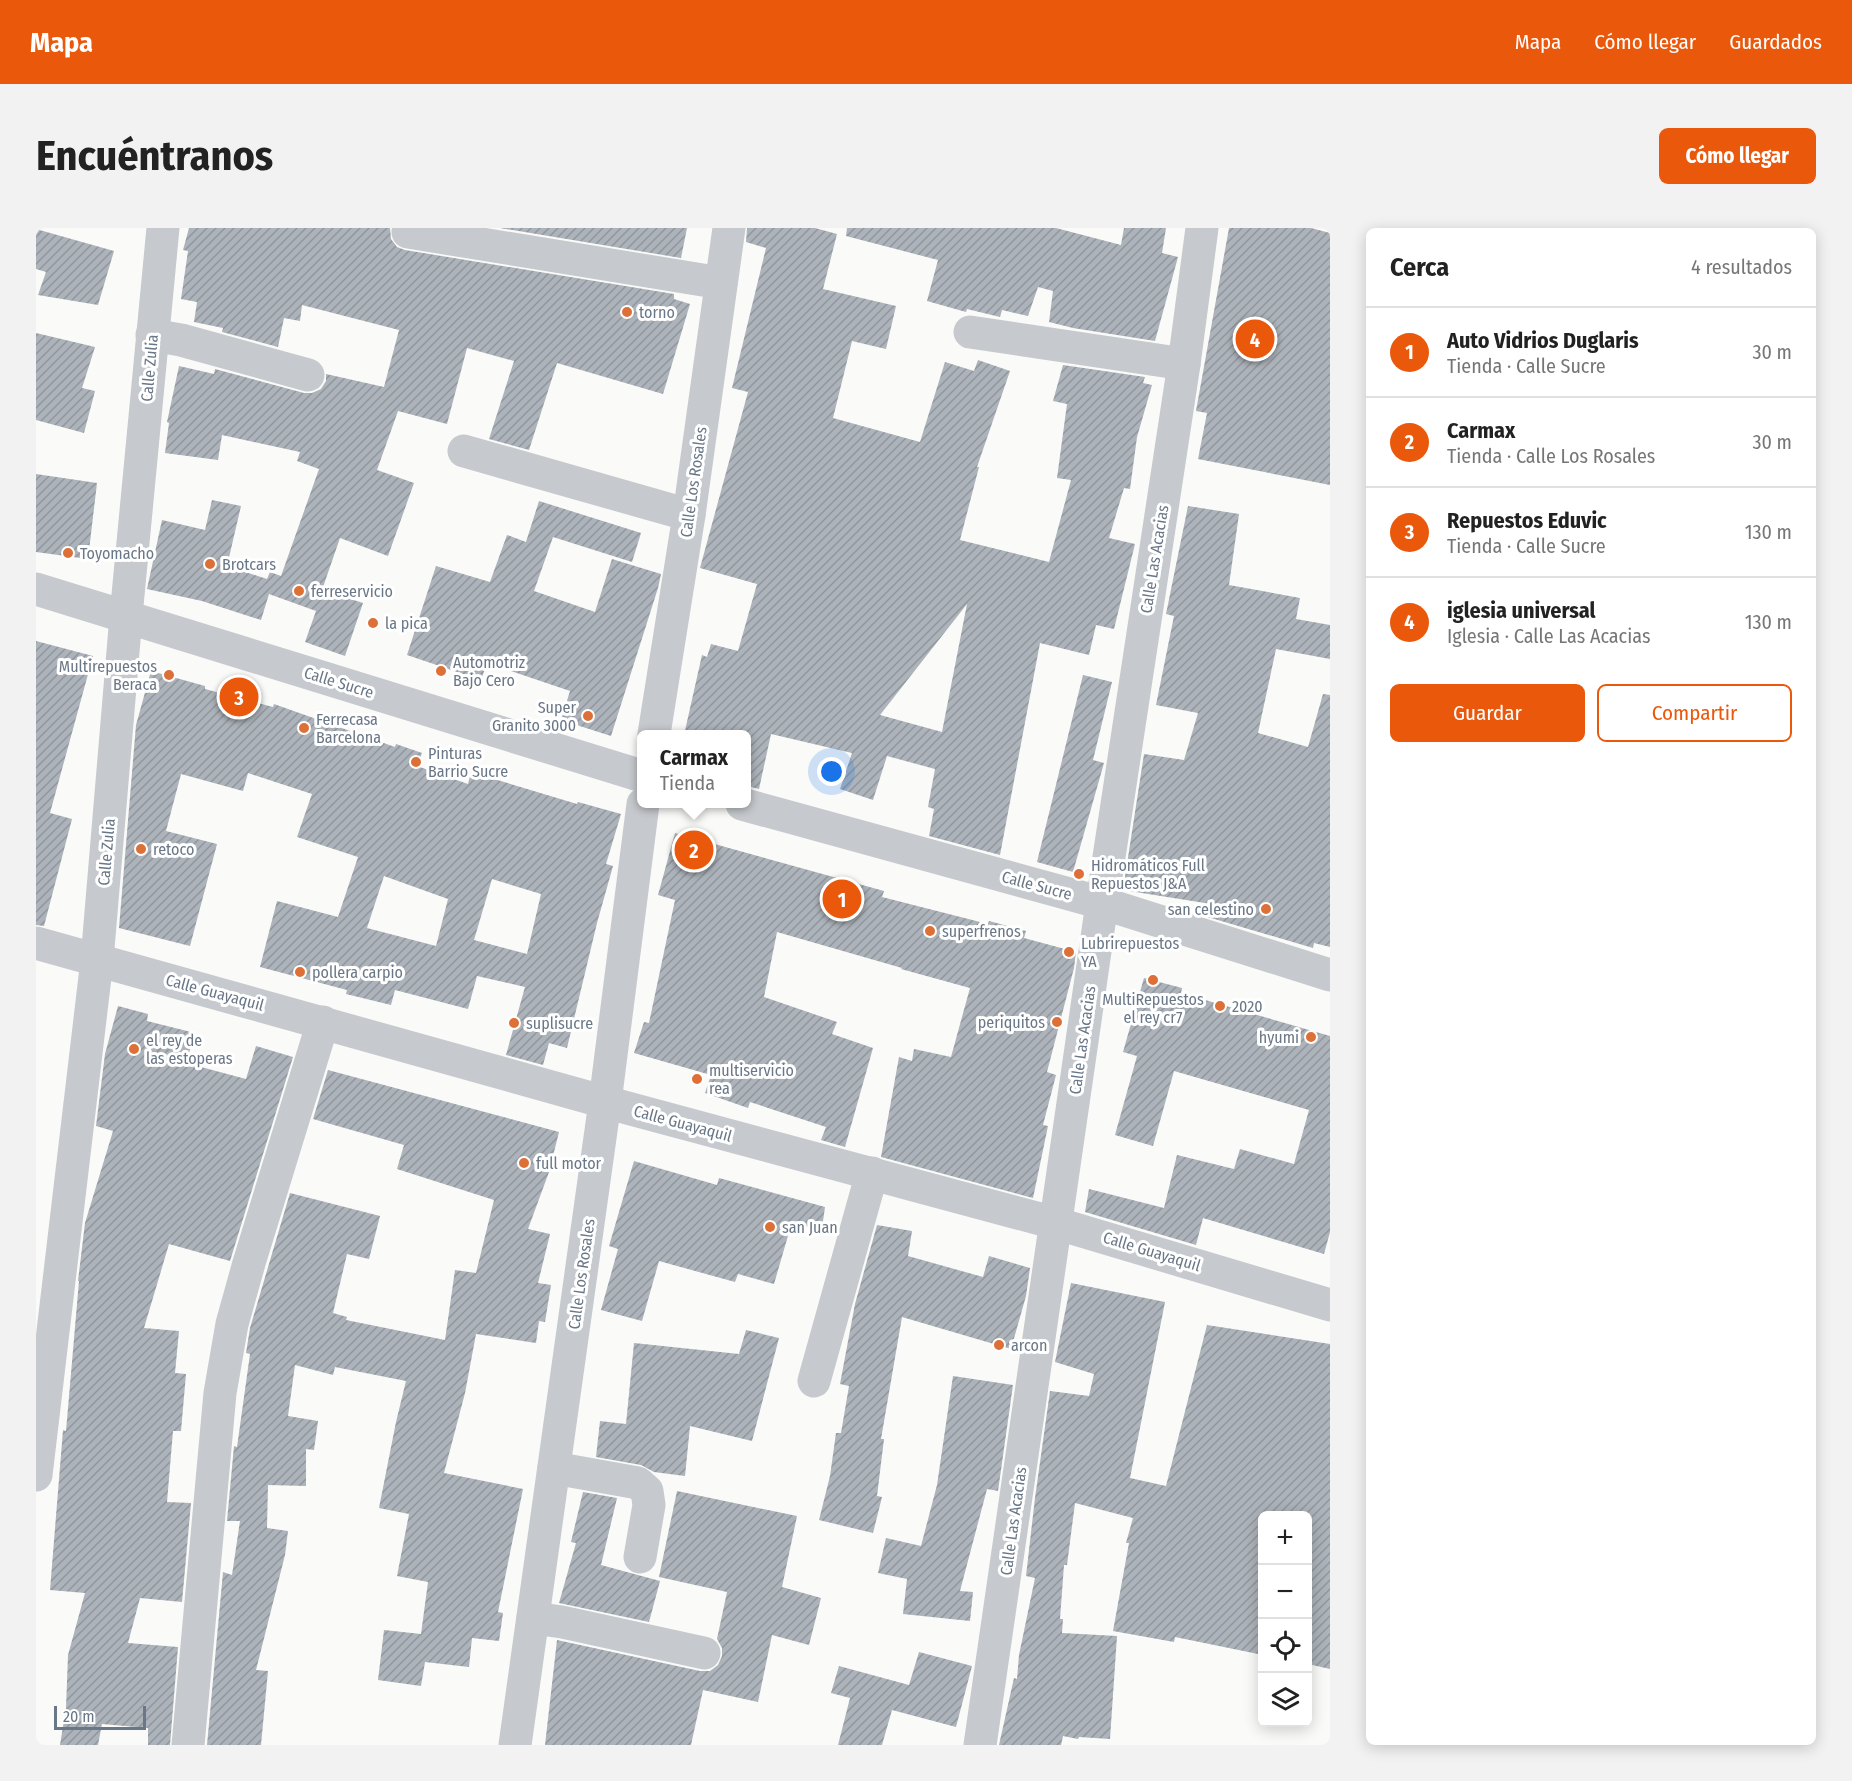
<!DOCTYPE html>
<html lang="es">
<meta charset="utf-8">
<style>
:root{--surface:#fff;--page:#f2f2f2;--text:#222;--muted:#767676;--line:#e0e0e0;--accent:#ea580c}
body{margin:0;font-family:"Fira Sans Condensed",sans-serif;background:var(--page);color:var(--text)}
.controls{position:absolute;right:18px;bottom:18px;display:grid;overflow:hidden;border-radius:9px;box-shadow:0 3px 15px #0003}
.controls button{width:54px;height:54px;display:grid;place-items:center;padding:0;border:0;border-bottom:2px solid var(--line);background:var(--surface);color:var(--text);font:30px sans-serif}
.scale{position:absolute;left:18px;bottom:15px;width:92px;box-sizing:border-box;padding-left:6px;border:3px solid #6a7787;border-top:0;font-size:16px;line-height:21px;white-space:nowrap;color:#6a7787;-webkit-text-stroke:4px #fff;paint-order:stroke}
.you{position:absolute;left:796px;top:544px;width:21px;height:21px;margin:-15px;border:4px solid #fff;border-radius:50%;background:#1a73e8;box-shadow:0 0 0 9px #1a73e833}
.badge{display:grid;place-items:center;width:39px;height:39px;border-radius:50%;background:var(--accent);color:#fff;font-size:20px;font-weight:700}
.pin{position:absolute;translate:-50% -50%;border:3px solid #fff;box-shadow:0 2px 6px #0006}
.popup{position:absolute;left:601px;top:502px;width:114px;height:78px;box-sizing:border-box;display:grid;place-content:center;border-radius:9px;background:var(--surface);filter:drop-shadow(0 2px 4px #0005);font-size:20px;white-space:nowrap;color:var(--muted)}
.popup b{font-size:22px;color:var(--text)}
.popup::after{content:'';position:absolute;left:50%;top:100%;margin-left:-12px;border:12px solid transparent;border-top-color:var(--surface)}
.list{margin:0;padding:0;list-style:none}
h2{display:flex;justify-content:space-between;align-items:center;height:78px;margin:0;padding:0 24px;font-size:26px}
h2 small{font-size:20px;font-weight:400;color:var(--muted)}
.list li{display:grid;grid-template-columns:39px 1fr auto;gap:18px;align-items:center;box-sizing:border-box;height:90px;padding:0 24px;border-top:2px solid var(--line)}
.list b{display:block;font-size:22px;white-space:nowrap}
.list p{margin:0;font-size:20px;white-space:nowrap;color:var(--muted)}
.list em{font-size:20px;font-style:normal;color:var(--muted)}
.actions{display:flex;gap:12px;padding:18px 24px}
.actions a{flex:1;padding:14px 0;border:2px solid var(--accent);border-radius:9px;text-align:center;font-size:21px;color:var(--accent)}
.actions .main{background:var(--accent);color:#fff}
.icon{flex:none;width:33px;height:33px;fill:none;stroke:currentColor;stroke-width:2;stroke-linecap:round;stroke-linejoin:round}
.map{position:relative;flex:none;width:1294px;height:1517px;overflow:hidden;border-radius:9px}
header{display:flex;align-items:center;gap:36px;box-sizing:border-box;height:84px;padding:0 30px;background:var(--accent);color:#fff}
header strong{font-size:28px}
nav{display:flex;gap:33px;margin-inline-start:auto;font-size:21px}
.intro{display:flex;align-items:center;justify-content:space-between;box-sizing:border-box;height:144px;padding:0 36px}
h1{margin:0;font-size:42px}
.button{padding:15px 27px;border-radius:9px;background:var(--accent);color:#fff;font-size:21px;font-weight:700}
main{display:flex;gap:36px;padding:0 36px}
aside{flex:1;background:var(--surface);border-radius:9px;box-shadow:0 3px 15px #0003}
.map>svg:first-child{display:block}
</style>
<header>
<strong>Mapa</strong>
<nav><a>Mapa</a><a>Cómo llegar</a><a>Guardados</a></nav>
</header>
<div class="intro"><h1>Encuéntranos</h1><a class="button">Cómo llegar</a></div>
<main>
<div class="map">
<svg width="1294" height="1517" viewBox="0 0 1294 1517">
<defs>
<pattern id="building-hatch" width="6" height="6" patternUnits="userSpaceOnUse" patternTransform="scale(1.5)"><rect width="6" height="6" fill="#adb3ba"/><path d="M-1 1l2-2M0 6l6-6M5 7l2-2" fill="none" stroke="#91969d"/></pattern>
</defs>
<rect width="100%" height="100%" fill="#fafaf8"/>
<g fill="url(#building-hatch)" fill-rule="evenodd">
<polygon points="153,0 354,0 355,11 361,19 369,22 638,66 638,71 654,76 627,166 521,135 493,222 453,211 478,133 431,120 411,196 362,183 341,242 378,255 352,328 304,310 286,362 327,375 309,428 269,414 280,383 233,366 225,392 166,373 111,361 126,292 169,302 176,272 205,278 191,338 231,351 234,344 245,348 283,241 261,233 264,224 186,207 182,232 129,225 133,195 131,194 143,138 178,146 179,141 268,165 276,165 285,161 290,153 290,146 348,159 363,102 266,77 264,93 248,90 242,119 186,104 187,100 158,94 161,74 145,71 152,23 147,22"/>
<polygon points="464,0 651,0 645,30"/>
<path d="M711,0h68l22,6 -14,55 73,17 -10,43 -34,-8 -19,77 87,24 25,-80 29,9 4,-11 32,11 -33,96h2l-19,73 89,22 22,-82 -14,-2 10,-74 -14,-3 10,-36 82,12 -2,6 9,2 -15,52 -7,52 -6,-1 -15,50 26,6 -21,85 -18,-4 -7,30 -49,-12 -40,212 -71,-19 5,-27 -6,-2 7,-38 -48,-13 -14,44 -33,-11 12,-36 -81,-19 -12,55 -12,-3v-51h-63l18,-80 5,2 4,-13 27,7 19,-67 -57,-16 48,-176 -16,-4 34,-140 -20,-6zM931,376l-25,128 -62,-17z"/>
<polygon points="811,0 1020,0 1085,17 1088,0 1130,0 1126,25 1142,29 1119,113 1037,100 1013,94 1017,63 1002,59 992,88 966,82 964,89 931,81 930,84 891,73 902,32 810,8"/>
<polygon points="1193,0 1275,0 1294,5 1294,257 1162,231 1171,185 1160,183"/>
<polygon points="0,1 78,23 62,77 2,67 10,44 0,41"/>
<polygon points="0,105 59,119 46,160 59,163 48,205 0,192"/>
<polygon points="0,246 61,255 52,331 0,324"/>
<polygon points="503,273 605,305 596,334 517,309 498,363 559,384 576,331 625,346 622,360 575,508 525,492 534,463 451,435 445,452 371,427 400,338 454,354 471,307 490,314"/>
<polygon points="1152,278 1203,286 1193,357 1264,370 1260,391 1294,397 1294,431 1240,421 1222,505 1272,519 1287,466 1294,467 1294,719 1278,715 1277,720 1165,687 1169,675 1087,662 1108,526 1148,532 1162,485 1120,477 1138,388 1130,386"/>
<polygon points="0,413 57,428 14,585 36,591 8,698 0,697"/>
<path d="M115,443l54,15v3l68,18 1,-3 121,43 1,-3 26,9 -5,13 51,18 3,-12 106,32 1,-2 43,12 -15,50 7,2 -16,57 -30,125 -18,-5 -6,22 -37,-10 19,-68 -48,-11 -9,33 -73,-19 -4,15 -45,-11 1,-4 -87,-23 17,-66 61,16 20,-60 -61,-20 15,-43 -64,-21 -5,18 -62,-17 -15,57 51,13 -27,102 -71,-18 17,-203zM348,648l64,23 -12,47 -69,-18zM456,651l49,15 -14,60 -53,-14z"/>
<polygon points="1047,447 1076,454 1057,532 1068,535 1037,644 1001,634"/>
<polygon points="639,605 848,663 846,669 952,696 953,693 990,703 988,710 1040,724 1038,740 1011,844 1020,847 1007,897 1012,898 997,970 845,929 863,829 876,833 878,821 915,829 934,760 865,741 866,740 741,704 728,769 801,794 796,806 837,820 809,919 785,912 790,899 714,874 712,880 669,865 675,847 598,825 608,794 613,795 639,672 622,667"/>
<polygon points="1108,750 1146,760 1145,765 1294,808 1294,1004 1288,1026 1167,990 1160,1017 1049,984 1053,961 1128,980 1141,927 1198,941 1204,921 1258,936 1273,882 1138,843 1117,918 1079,907 1101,828 1087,824"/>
<polygon points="82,778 112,786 111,793 159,805 150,835 210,851 220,818 257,829 194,1033 133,1016 108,1100 143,1103 139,1145 150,1146 145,1203 137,1203 131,1274 155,1275 146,1374 104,1370 92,1415 142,1419 134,1517 112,1517 112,1500 66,1496 62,1517 24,1517 30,1480 32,1427 49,1365 14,1362 27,1202 30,1203 43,1053 42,1053 49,995 77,903 60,898 69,826"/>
<polygon points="292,842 523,904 513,944 492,1001 514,1006 502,1055 515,1057 509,1094 503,1093 500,1115 440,1106 429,1165 408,1245 487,1261 462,1384 467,1385 463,1413 436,1410 433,1439 389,1434 385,1458 342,1452 348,1402 385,1406 392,1354 361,1348 373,1286 343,1280 360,1194 370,1153 299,1139 297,1147 259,1137 252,1188 282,1193 278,1222 270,1221 270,1258 232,1257 231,1300 252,1303 249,1327 220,1442 232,1443 225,1517 171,1517 187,1344 196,1347 204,1293 191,1293 198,1218 201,1219 214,1126 210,1125 214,1100 254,965 344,988 333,1031 311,1026 297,1085 311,1089 310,1092 409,1112 419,1042 440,1045 458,972 361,941 368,917 277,891"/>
<polygon points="598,933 681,957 683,950 789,979 786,1000 775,1000 756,994 738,1056 702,1046 699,1054 623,1033 606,1093 565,1082 582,1021 573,1018"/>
<polygon points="841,997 876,1003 872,1028 947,1049 953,1028 994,1040 990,1068 975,1121 866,1089 845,1211 848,1211 841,1268 846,1269 837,1305 783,1292 794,1248 800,1205 805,1205 813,1158 804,1156 819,1076"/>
<polygon points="1035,1055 1129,1074 1094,1250 1130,1258 1171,1097 1294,1116 1294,1441 1272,1436 1272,1287 1227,1287 1227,1427 1139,1409 1138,1414 1077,1403 1093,1315 1090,1315 1097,1290 1039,1275 1031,1337 1028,1337 1024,1391 1027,1391 1026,1405 1081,1408 1074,1511 1043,1509 1042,1511 1027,1508 1025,1517 963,1517 978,1450 981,1451 983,1427 999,1350 990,1348 999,1270 1014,1163 1053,1168 1058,1146 1019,1134"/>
<polygon points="710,1102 743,1110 716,1213 654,1198 649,1248 618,1244 605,1237 560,1229 564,1193 590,1196 598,1115 703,1126"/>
<polygon points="917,1148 977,1157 962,1263 951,1261 924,1363 937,1364 934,1393 867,1386 871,1351 842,1345 850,1310 885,1318 901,1257"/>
<polygon points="641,1263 761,1288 746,1359 785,1370 773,1417 736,1407 722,1474 667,1462 655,1517 509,1517 521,1412 664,1443 674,1443 682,1437 686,1428 686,1420 681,1411 691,1364 623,1349"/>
<polygon points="547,1264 581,1270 565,1337 624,1353 613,1394 523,1375 540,1315 535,1314"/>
<polygon points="883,1424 936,1438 920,1499 856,1482 846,1517 802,1517 814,1470 795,1465 803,1438 873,1457"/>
</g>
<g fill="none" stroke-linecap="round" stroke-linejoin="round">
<g stroke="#c6c9cd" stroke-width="33">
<polyline points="372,4 685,55"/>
<polyline points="934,104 1148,136"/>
<polyline points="116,107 145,112 272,147"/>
<polyline points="428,223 653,287"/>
<polyline points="0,361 606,548"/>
<polyline points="618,506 653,287 693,0"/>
<polyline points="706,576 1066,675 1294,747"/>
<polyline points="0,715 569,874 1019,995 1294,1077"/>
<polyline points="778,1153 836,945"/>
<polyline points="518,1240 602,1255 611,1263 613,1277 604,1329"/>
<polyline points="0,1247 61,732 90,388 127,0"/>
<polyline points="497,1390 526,1394 668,1425"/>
<polyline points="152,1517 184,1165 196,1096 213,1035 287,794"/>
<polyline points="479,1517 569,874 607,576"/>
<polyline points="944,1517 1066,675 1148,136 1166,0"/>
</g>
</g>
<g fill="#dc7036" stroke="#fff" stroke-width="2">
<circle cx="591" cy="84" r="6"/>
<circle cx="32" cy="325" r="6"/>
<circle cx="174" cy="336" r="6"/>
<circle cx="263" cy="363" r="6"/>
<circle cx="337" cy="395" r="6"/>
<circle cx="405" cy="443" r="6"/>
<circle cx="133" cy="447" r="6"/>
<circle cx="552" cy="488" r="6"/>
<circle cx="268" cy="500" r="6"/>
<circle cx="380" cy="534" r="6"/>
<circle cx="105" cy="621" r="6"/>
<circle cx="1043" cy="646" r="6"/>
<circle cx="1230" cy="681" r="6"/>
<circle cx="894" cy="703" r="6"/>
<circle cx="1033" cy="724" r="6"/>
<circle cx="264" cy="744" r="6"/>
<circle cx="1117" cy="752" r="6"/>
<circle cx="1184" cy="778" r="6"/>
<circle cx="1021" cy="794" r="6"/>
<circle cx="478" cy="795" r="6"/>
<circle cx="1275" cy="809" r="6"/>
<circle cx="98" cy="821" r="6"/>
<circle cx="661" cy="851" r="6"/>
<circle cx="488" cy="935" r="6"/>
<circle cx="734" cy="999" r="6"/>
<circle cx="963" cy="1117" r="6"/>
</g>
<g text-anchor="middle" stroke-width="6" stroke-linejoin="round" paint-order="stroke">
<g font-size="16" fill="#6a7787" stroke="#fff" text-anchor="start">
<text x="603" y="90">torno</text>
<text x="44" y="331">Toyomacho</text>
<text x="186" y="342">Brotcars</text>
<text x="275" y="369">ferreservicio</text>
<text x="349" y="401">la pica</text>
<text x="417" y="440">Automotriz<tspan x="417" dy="18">Bajo Cero</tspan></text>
<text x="121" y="444" text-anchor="end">Multirepuestos<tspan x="121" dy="18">Beraca</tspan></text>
<text x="540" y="485" text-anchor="end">Super<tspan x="540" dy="18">Granito 3000</tspan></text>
<text x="280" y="497">Ferrecasa<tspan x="280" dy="18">Barcelona</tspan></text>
<text x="392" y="531">Pinturas<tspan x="392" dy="18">Barrio Sucre</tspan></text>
<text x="117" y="627">retoco</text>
<text x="1055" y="643">Hidromáticos Full<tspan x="1055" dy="18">Repuestos J&amp;A</tspan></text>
<text x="1218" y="687" text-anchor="end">san celestino</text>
<text x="906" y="709">superfrenos</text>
<text x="1045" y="721">Lubrirepuestos<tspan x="1045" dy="18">YA</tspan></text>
<text x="276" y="750">pollera carpio</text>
<text x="1117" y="777" text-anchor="middle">MultiRepuestos<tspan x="1117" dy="18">el rey cr7</tspan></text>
<text x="1196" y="784">2020</text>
<text x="1009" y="800" text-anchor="end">periquitos</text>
<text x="490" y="801">suplisucre</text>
<text x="1263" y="815" text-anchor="end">hyumi</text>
<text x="110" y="818">el rey de<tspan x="110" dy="18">las estoperas</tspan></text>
<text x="673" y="848">multiservicio<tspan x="673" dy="18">rea</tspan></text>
<text x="500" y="941">full motor</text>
<text x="746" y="1005">san Juan</text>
<text x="975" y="1123">arcon</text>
</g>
<g font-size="16" fill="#6a7787" stroke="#fff">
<text transform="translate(113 140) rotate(-85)" y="6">Calle Zulia</text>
<text transform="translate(657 254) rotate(-82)" y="6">Calle Los Rosales</text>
<text transform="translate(1118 331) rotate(-81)" y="6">Calle Las Acacias</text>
<text transform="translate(303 454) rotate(17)" y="6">Calle Sucre</text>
<text transform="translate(70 624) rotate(-85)" y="6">Calle Zulia</text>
<text transform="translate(1001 657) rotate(15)" y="6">Calle Sucre</text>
<text transform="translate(179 764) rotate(15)" y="6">Calle Guayaquil</text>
<text transform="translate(1046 812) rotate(-82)" y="6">Calle Las Acacias</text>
<text transform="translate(647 895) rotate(15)" y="6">Calle Guayaquil</text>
<text transform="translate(1116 1023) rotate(17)" y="6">Calle Guayaquil</text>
<text transform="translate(545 1046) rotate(-82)" y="6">Calle Los Rosales</text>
<text transform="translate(977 1293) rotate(-82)" y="6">Calle Las Acacias</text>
</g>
</g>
</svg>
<div class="controls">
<button>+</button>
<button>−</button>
<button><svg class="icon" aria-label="locate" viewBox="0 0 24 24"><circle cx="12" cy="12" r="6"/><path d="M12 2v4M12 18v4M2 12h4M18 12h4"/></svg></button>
<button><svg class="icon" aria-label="layers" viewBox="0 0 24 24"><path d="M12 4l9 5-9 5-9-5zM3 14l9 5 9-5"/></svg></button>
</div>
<div class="scale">20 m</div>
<div class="you"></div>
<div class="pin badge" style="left:806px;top:671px">1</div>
<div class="pin badge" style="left:658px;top:622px">2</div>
<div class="popup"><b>Carmax</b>Tienda</div>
<div class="pin badge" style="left:203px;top:469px">3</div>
<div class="pin badge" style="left:1219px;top:111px">4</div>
</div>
<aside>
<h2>Cerca<small>4 resultados</small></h2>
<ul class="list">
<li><span class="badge">1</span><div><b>Auto Vidrios Duglaris</b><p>Tienda · Calle Sucre</p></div><em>30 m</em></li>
<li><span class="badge">2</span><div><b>Carmax</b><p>Tienda · Calle Los Rosales</p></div><em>30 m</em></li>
<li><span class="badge">3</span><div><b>Repuestos Eduvic</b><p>Tienda · Calle Sucre</p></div><em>130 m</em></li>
<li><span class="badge">4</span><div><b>iglesia universal</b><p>Iglesia · Calle Las Acacias</p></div><em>130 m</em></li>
</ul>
<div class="actions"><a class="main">Guardar</a><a>Compartir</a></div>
</aside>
</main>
